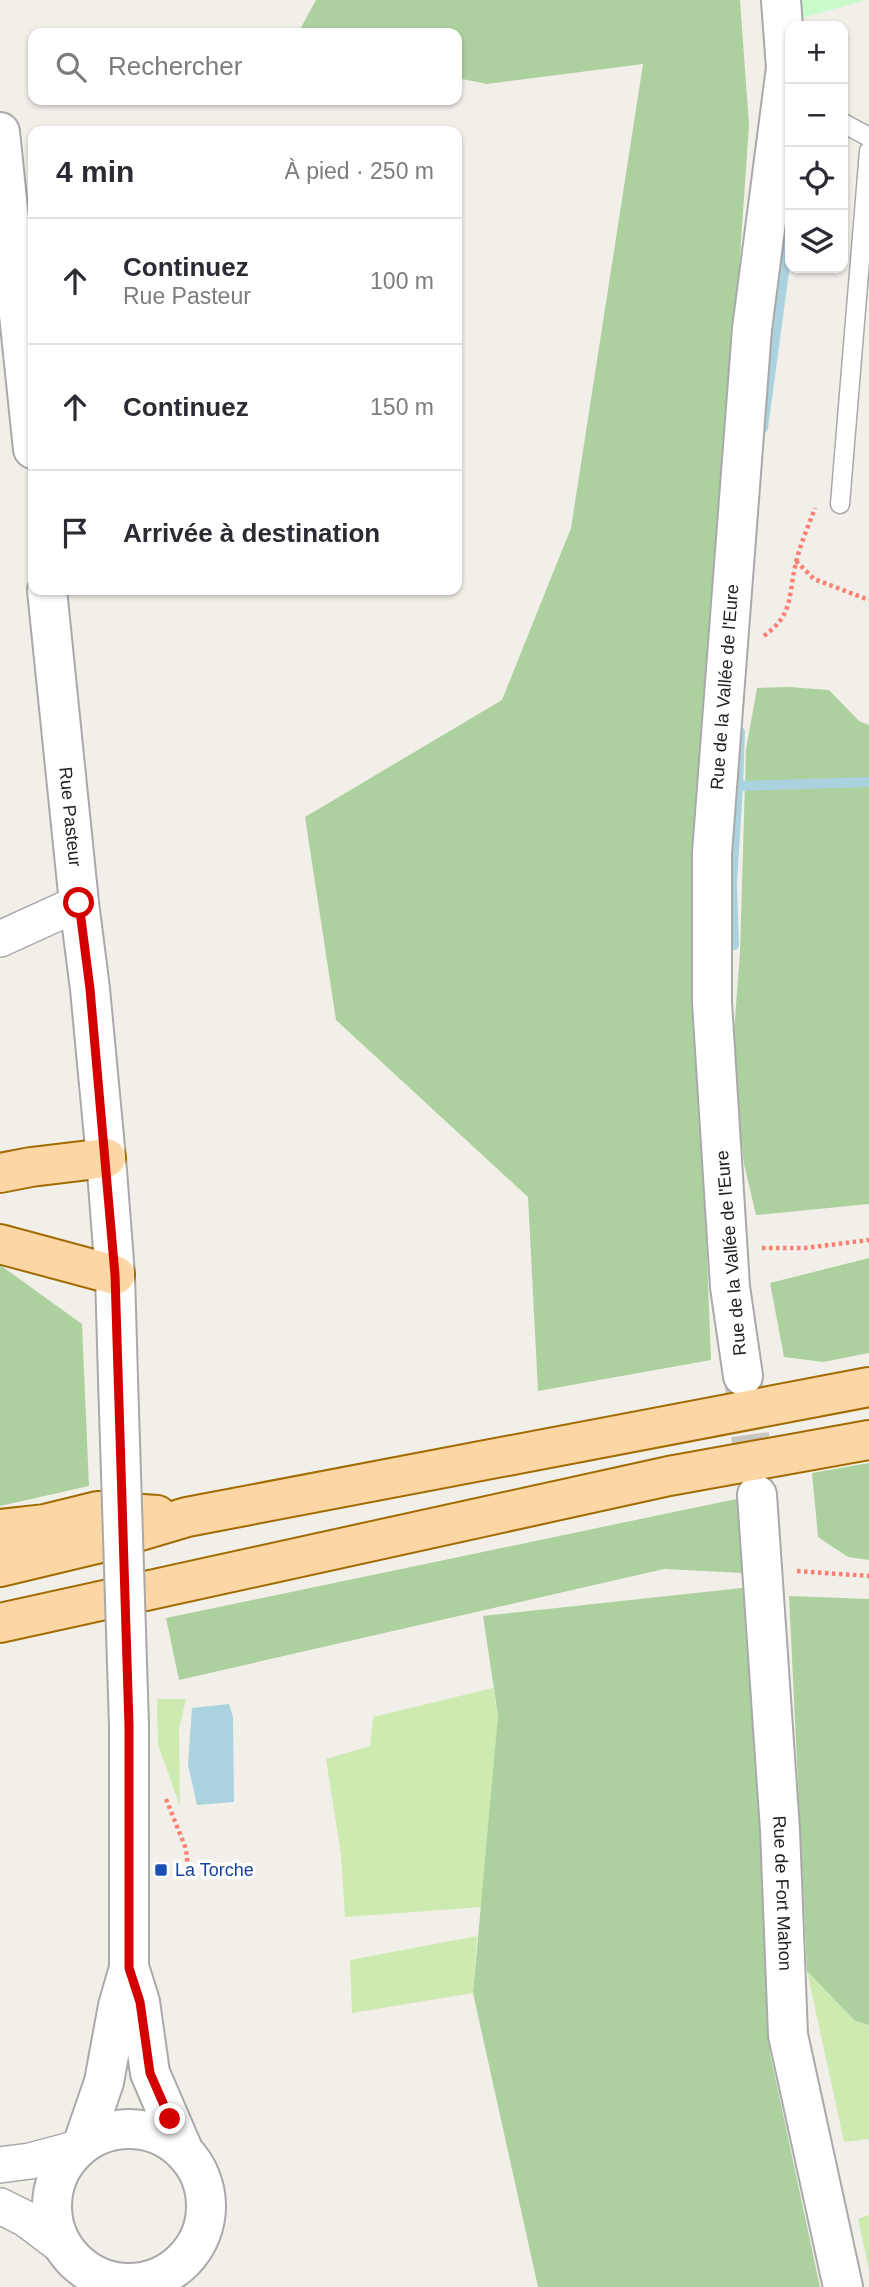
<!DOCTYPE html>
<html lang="fr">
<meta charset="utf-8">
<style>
:root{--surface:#fff;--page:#f2f2f3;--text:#2b2b33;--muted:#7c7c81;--line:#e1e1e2}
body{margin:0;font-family:Helvetica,sans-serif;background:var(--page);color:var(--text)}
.controls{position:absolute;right:21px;top:21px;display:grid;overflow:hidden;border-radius:14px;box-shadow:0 2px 5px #0004}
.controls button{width:63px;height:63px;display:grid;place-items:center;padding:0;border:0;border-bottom:2px solid var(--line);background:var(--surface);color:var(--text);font:35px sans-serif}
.stop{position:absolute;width:21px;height:21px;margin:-16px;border:5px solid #d40000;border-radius:50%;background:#fff}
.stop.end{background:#d40000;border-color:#fff;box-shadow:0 2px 7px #0008}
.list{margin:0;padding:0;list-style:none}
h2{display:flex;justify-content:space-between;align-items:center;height:91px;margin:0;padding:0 28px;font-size:30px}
h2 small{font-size:23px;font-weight:400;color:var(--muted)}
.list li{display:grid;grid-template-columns:46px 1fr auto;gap:21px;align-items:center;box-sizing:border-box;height:126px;padding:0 28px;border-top:2px solid var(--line)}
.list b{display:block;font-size:26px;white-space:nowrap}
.list p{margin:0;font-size:23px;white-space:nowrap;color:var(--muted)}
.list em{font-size:23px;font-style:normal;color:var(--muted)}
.icon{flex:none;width:38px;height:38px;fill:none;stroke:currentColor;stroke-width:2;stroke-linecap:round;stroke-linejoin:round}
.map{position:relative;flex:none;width:869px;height:2287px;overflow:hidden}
.search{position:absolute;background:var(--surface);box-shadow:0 2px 5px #0004;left:28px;top:28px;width:434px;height:77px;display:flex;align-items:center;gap:18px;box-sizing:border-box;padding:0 24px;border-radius:14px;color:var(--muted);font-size:26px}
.panel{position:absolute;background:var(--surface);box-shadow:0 2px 5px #0004;left:28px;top:126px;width:434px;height:469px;border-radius:14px}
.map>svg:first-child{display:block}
</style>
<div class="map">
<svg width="869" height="2287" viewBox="0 0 869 2287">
<rect width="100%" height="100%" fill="#f2efe9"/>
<g fill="#cdebb0">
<polygon points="493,1688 498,1716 483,1907 345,1917 341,1855 326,1759 370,1746 373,1717"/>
<polygon points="157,1699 186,1699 179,1729 180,1806 158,1745"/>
<polygon points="477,1936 473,1993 352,2013 350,1960"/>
<polygon points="807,1971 855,2021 869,2025 869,2139 844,2142"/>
<polygon points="869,2215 869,2270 858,2219"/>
</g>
<g fill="#add19e">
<polygon points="316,0 740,0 749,125 694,926 711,1360 538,1391 528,1197 336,1020 305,817 502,700 571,528 643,64 487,84 457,78 457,33 298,33"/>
<polygon points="789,687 829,690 859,721 869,725 869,1204 756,1215 744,1164 732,1058 740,952 746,749 757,688"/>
<polygon points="869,1258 869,1353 823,1362 784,1357 770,1283"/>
<polygon points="0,1265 82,1324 89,1486 0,1506"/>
<polygon points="869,1463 869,1560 848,1557 818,1537 812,1473"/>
<polygon points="741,1498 743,1573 664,1569 179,1680 166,1618"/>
<polygon points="760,1586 770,2053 820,2287 538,2287 473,1993 498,1716 483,1616"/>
<polygon points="789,1596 869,1599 869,2025 855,2021 807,1971"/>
</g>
<polygon fill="#c8facc" points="797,0 866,0 799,19"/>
<polygon fill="#aad3df" points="229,1704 233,1717 234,1802 197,1805 188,1765 192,1708"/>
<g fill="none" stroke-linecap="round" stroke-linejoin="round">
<g stroke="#aad3df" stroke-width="10">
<polyline points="763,428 790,227"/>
<polyline points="740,732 738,786 869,782"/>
<polyline points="734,945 732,884 738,786"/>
</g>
<polyline stroke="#c8c6c1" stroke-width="38" stroke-dasharray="38 19" stroke-linecap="butt" points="743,1378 757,1492"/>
<g stroke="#a9a9a9" stroke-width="21">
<g id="service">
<polyline points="843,123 869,137"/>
<polyline points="840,504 869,151"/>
</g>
</g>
<g stroke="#a9a9a9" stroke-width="38">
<g id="minor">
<polyline points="0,939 79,903"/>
<polyline points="0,2165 30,2161 75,2149"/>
<polyline points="0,2206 26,2219 63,2247"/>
</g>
</g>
<g stroke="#a9a9a9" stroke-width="42">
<g id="tertiary">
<polyline points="0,132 33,449"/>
<path id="s1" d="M47,590l32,313 11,86 16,169 9,117 3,104"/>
<path id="s2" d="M743,1376l-13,-89 -18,-285v-149l40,-524 34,-261 -5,-68"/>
<path id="s3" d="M757,1495l23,335 8,205 55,252"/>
<polyline points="130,1970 140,2002 150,2073 184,2152"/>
<circle cx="129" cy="2206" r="77"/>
<polyline points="83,2143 104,2082 118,2006 129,1968 129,1726"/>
</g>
</g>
<g stroke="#a06b00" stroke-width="42">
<g id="primary">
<polyline points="0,1173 31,1167 106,1158"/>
<polyline points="0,1244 115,1275"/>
<polyline points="0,1529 45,1524 98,1511 157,1515"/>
<polyline points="0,1567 96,1544 187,1517 869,1387"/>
<polyline points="0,1623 669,1476 869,1440"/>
</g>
</g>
<g stroke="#fa8072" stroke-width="4.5" stroke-dasharray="3.5 3.5" stroke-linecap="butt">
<polyline points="796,561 814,579 869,600"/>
<path d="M764,636c29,-22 24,-37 31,-69 4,-20 13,-40 20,-59"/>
<polyline points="762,1248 805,1248 869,1240"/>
<polyline points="797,1571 869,1576"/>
<polyline points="166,1799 186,1849 189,1877"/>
</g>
<use href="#service" stroke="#fff" stroke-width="18"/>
<use href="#minor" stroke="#fff" stroke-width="35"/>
<use href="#tertiary" stroke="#fff" stroke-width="38"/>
<use href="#primary" stroke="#fcd6a4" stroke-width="38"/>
<g stroke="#a9a9a9" stroke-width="42" stroke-linecap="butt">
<polyline id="tertiary-bridge" points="118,1379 129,1726"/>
</g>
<use href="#tertiary-bridge" stroke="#fff" stroke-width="38"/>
</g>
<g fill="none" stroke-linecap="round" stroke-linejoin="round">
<polyline stroke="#d40000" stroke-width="9" points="79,903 90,989 115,1275 129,1726 129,1968 140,2002 150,2073 170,2119"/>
</g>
<rect fill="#1a4fb4" stroke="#fff" stroke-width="2.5" x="154" y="1863" width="14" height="14" rx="3.5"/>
<g text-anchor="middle" stroke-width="7" stroke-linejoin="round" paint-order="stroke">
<g font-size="18" fill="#222" stroke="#fff">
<text dy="6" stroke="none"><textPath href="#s2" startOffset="691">Rue de la Vallée de l'Eure</textPath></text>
<text dy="6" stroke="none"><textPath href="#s1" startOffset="228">Rue Pasteur</textPath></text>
<text transform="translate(731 1253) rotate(-95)" y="6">Rue de la Vallée de l'Eure</text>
<text dy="6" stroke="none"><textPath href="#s3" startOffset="399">Rue de Fort Mahon</textPath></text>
</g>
<g font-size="18" fill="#164399" stroke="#fff" text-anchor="start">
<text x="175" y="1876">La Torche</text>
</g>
</g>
</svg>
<div class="controls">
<button>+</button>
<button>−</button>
<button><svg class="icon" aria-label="locate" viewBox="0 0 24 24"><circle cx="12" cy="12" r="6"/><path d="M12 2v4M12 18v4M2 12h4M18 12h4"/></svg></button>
<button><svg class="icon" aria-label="layers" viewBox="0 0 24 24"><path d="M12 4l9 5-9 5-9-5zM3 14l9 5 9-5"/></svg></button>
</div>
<div class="stop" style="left:79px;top:903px"></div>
<div class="stop end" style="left:170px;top:2119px"></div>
<div class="search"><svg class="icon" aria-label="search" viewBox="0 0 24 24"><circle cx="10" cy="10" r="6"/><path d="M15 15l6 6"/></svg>Rechercher</div>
<section class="panel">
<h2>4 min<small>À pied · 250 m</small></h2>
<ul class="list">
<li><svg class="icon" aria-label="ahead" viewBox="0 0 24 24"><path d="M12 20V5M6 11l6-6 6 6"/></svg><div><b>Continuez</b><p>Rue Pasteur</p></div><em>100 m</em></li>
<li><svg class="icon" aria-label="ahead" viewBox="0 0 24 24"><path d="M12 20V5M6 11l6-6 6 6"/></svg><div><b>Continuez</b></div><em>150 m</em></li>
<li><svg class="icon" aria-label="arrive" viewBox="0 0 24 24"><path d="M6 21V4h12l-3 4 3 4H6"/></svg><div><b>Arrivée à destination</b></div></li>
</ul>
</section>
</div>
